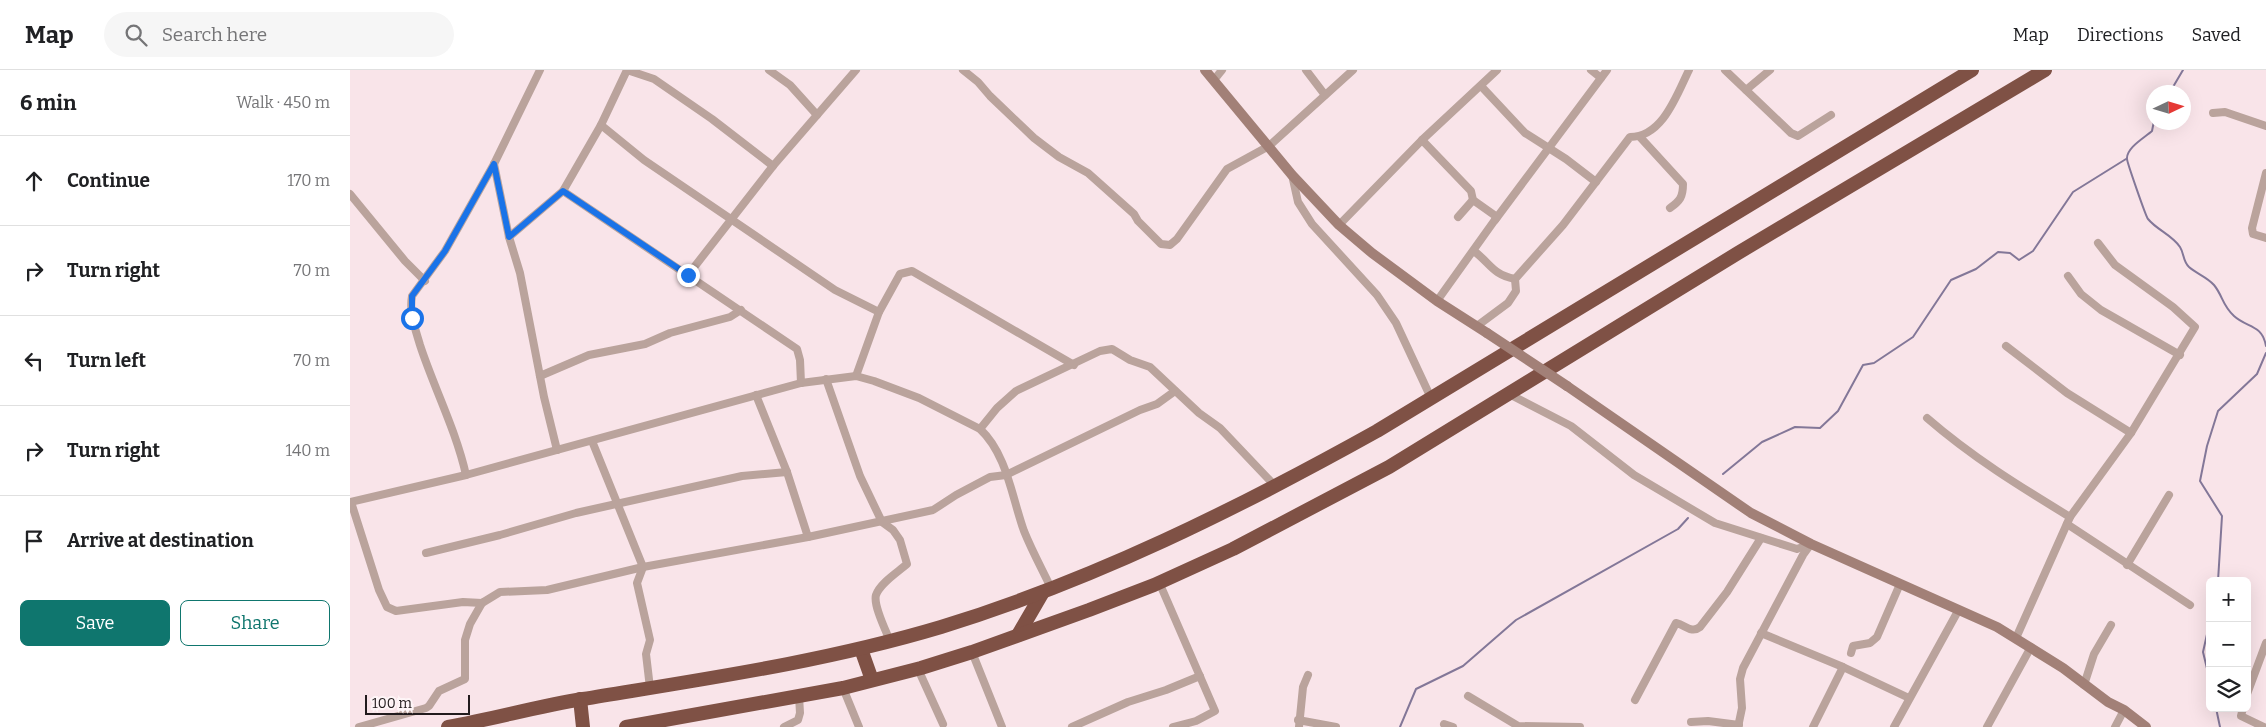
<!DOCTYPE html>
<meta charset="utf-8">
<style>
:root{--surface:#fff;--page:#f6f6f6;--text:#202124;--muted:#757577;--line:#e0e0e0;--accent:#0f766e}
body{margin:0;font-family:Bitter,serif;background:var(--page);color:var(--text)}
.controls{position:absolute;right:15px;bottom:15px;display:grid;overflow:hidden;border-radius:8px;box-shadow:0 5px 20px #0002}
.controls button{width:45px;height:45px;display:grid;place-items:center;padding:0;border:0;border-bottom:1px solid var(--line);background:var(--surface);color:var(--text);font:25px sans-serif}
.compass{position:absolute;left:1796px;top:15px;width:45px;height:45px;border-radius:50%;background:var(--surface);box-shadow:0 5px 20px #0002;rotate:86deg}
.scale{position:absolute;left:15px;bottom:12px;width:105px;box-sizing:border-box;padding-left:5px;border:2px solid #221b1d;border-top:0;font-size:14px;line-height:18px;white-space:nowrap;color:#221b1d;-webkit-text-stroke:4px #fef5f7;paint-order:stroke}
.stop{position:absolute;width:15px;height:15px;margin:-11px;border:4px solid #1a73e8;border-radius:50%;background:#fff}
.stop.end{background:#1a73e8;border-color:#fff;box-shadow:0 1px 5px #0008}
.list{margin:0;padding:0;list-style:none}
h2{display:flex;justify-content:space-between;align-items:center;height:65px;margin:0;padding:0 20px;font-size:21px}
h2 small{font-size:16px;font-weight:400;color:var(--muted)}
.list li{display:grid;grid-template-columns:32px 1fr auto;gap:15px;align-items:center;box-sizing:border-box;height:90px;padding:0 20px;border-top:1px solid var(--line)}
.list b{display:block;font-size:19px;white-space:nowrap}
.list em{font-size:16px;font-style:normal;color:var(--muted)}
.actions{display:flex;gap:10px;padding:15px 20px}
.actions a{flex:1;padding:11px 0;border:1px solid var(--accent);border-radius:8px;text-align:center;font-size:18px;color:var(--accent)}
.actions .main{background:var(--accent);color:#fff}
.icon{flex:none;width:28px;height:28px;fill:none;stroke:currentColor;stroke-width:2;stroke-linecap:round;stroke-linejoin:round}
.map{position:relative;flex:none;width:1916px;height:657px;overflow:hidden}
header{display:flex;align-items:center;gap:30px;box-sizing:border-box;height:70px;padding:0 25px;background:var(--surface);border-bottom:1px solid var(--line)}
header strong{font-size:24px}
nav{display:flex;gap:28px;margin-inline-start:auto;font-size:18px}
.search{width:350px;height:45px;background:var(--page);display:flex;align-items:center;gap:12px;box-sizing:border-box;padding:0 18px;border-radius:28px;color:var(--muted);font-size:19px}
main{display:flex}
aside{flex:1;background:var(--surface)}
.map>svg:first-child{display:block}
</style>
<header>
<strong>Map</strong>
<div class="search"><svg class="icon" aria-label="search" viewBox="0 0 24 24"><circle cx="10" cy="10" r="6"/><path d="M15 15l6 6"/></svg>Search here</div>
<nav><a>Map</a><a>Directions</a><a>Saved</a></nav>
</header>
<main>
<aside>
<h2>6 min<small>Walk · 450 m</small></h2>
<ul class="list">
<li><svg class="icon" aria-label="ahead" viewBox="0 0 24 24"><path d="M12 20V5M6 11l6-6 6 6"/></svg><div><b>Continue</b></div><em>170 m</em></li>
<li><svg class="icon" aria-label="right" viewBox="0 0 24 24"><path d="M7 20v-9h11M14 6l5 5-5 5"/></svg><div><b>Turn right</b></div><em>70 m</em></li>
<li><svg class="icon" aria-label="left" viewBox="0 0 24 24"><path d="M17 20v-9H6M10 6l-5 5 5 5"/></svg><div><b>Turn left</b></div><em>70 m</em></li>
<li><svg class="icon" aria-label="right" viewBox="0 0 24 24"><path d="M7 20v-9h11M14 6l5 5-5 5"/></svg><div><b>Turn right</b></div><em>140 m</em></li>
<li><svg class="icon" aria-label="arrive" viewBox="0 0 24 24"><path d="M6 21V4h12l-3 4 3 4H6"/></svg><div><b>Arrive at destination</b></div></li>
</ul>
<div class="actions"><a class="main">Save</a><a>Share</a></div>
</aside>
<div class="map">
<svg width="1916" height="657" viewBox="0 0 1916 657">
<rect width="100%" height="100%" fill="#f9e4e9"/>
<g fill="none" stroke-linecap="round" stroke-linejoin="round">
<g stroke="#837798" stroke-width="2">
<polyline points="1820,22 1833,0"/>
<path d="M1804,51l-2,10c-8,7 -26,17 -25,28 0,3 19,58 21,60 9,11 24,16 32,28 4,6 3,15 9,20 8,7 18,10 25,18 9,11 8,20 20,31 13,12 28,8 32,30"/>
<polyline points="1373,404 1412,372 1445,357 1470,358 1488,341 1513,295 1524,293 1563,267 1601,210 1626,199 1648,182 1660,183 1669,190 1683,181 1723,122 1776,89"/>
<polyline points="1868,511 1872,446 1850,411 1857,376 1868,341 1907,304 1916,283"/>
<polyline points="1860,551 1853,582 1860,611"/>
<polyline points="1866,638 1870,657"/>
<polyline points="1050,657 1066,619 1113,596 1166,550 1328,459 1338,448"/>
</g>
<g stroke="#baa39c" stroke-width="8">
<polyline points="277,0 304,9 362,49 423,96"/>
<polyline points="419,0 440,15 467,45"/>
<polyline points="613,0 628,12 640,26 684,68 709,87 738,103 784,144 788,151 811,174 820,175 827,169 877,99 919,76 1003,0"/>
<polyline points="956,0 975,25"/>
<polyline points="1241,0 1251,8"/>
<polyline points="1375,0 1441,63 1448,66 1481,45"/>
<polyline points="864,10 872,0"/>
<polyline points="1131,16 1175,63 1216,89 1246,112"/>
<polyline points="1396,20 1420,0"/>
<polyline points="1863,43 1875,42 1916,56"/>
<polyline points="251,55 294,90 485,220 529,242"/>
<path d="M1290,67l43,47c0,13 -3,17 -13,24"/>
<polyline points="1072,70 1121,121 1123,130 1147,147 1087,231"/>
<polyline points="144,94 159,167 170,203 194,327 207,380"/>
<polyline points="1916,103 1902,158 1903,164 1916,168"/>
<polyline points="942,105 948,132 962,154 1027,225 1046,253 1081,328"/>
<polyline points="213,121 447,279 450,290 451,313"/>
<polyline points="0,124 55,191 75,211"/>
<polyline points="1108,147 1123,130"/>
<polyline points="1145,150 1257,0"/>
<polyline points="989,155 1072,70 1147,0"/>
<polyline points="159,167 213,121 251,55 277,0"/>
<path d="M1124,181c17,13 18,23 41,28"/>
<polyline points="338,205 423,96 506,0"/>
<polyline points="1718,206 1731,224 1751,240 1830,285"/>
<path d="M1127,256l31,-23 8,-12 -1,-12 48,-54 67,-88c33,0 47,-43 59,-67"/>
<polyline points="1656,276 1717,323 1781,363"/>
<polyline points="190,306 239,285 295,274 320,263 380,247 391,240"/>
<polyline points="506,306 529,242 550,204 562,201 724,295"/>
<path d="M476,309l34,97 22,46 11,8 7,10 7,24c-9,8 -27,19 -31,31 -3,10 10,36 14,46"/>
<polyline points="1159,324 1221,356 1284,405 1365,453 1447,479 1461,474"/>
<polyline points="406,325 437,402 458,467"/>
<path d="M1577,348c45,39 92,68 143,99"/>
<polyline points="630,359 647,338 666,321 750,281 762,279 780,290 800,297 849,343 870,358 926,417"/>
<polyline points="242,371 293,497 287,513 300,570 296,584 300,618"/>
<path d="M116,405c-10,-45 -32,-87 -46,-130 -5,-17 -11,-32 -8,-49l33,-45 49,-87 46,-94"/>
<path d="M0,432l116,-27 335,-92 55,-7 18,5 45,17 61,31c27,25 32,69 44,102 8,20 18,38 27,57"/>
<polyline points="1,432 29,520 37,537 46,541 113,532 132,533 150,522 197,520 293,497 458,467 583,440 606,425 640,407 656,405 790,340 807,334 825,321"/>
<polyline points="1717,454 1840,535"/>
<polyline points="76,483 150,465 226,443 392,406 437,402"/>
<polyline points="1777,495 1819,425"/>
<polyline points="809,512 865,641 846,651 823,657"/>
<polyline points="1411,563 1493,597 1559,628"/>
<polyline points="1666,568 1720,447 1781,363 1845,257 1823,237 1765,195 1748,173"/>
<polyline points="622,582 652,657"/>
<polyline points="1501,583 1503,576 1520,573 1527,567 1550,514"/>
<polyline points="568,599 593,654"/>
<polyline points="1734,615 1744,584 1761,555"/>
<polyline points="493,618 509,657"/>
<polyline points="1897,624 1916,573"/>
<polyline points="1118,626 1168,656 1230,657"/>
<path d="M1285,630l41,-77c10,2 15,11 24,4l27,-35 34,-54"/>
<polyline points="1893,638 1891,646 1914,657"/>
<polyline points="948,650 986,657"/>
<polyline points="1341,652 1358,651 1389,655"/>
<polyline points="1094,654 1103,657"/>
<polyline points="9,657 76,638 79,636 89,621 115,609 115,570 120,554 132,533"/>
<polyline points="434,657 448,650 450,643 449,626"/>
<polyline points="722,657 778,632 816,620 850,606"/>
<polyline points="949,657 953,617 958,605"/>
<polyline points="1388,657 1392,638 1390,609 1393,598 1453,485 1461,474"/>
<polyline points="1463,657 1493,597"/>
<polyline points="1544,657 1608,541"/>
<polyline points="1637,657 1681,577"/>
<polyline points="1765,657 1774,640"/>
</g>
<g stroke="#a28077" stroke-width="10">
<polyline points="855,0 942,105 989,155 1022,183 1087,231 1137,263"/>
<polyline points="1217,316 1401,443 1461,474 1647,557 1713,598 1758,632 1774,640 1796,657"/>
</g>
<g stroke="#7f5145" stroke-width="14">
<polyline points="668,565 693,522"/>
<polyline points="511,579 522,610"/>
<polyline points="230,629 233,657"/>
<path d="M98,657c46,-8 90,-21 135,-28 121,-20 241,-37 358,-72 153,-47 296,-118 436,-196l595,-361"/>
<polyline points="276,657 493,618 571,598 622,582 739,540 804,515 883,479 1039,397 1388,183 1695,0"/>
</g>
<polyline stroke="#a28077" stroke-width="10" points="1137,263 1217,316"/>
</g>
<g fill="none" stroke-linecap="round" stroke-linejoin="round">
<polyline stroke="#1a73e8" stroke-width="6" points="62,248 62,226 95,181 144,94 159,167 213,121 338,205"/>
</g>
</svg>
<div class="controls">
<button>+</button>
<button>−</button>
<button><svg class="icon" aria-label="layers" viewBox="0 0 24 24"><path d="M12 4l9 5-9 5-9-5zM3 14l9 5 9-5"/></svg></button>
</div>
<svg class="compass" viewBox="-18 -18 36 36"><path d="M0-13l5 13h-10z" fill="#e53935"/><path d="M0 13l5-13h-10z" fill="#757577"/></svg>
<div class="scale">100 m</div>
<div class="stop" style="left:62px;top:248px"></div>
<div class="stop end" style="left:338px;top:205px"></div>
</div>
</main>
